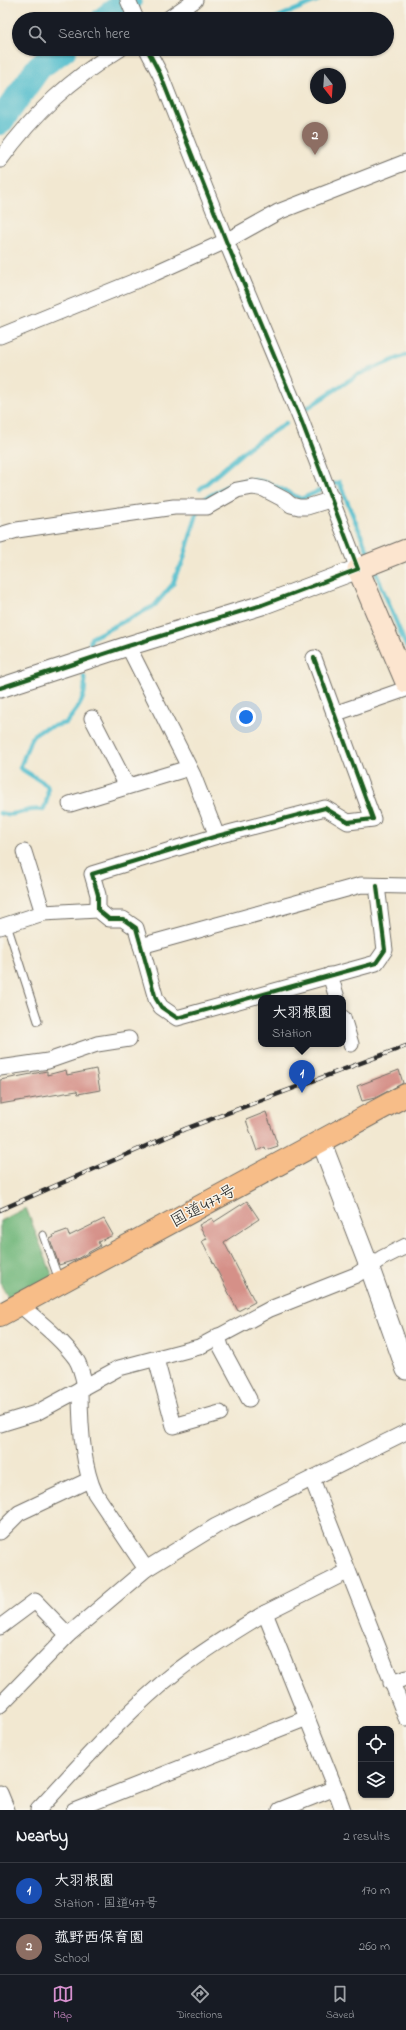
<!DOCTYPE html>
<meta charset="utf-8">
<style>
:root{--surface:#171b24;--page:#242831;--text:#f1f3f6;--muted:#9ea1a6;--line:#363941;--accent:#d690ce}
body{margin:0;font-family:"Indie Flower","Klee One",sans-serif;background:var(--page);color:var(--text)}
.controls{position:absolute;right:12px;bottom:12px;display:grid;overflow:hidden;border-radius:8px;box-shadow:0 1px 3px #0004}
.controls button{width:36px;height:36px;display:grid;place-items:center;padding:0;border:0;border-bottom:1px solid var(--line);background:var(--surface);color:var(--text);font:20px sans-serif}
.compass{position:absolute;left:310px;top:68px;width:36px;height:36px;border-radius:50%;background:var(--surface);box-shadow:0 1px 3px #0004;rotate:163deg}
.you{position:absolute;left:246px;top:717px;width:14px;height:14px;margin:-10px;border:3px solid #fff;border-radius:50%;background:#1a73e8;box-shadow:0 0 0 6px #1a73e833}
.badge{display:grid;place-items:center;width:26px;height:26px;border-radius:50%;background:var(--accent);color:#fff;font-size:13px;font-weight:700}
.pin{position:absolute;translate:-50% -33px;filter:drop-shadow(0 1px 2px #0008)}
.pin::after{content:'';position:absolute;top:21px;width:14px;height:12px;background:inherit;clip-path:polygon(0 0,100% 0,50% 100%)}
.popup{position:absolute;left:258px;top:995px;width:88px;height:52px;box-sizing:border-box;display:grid;place-content:center;border-radius:8px;background:var(--surface);filter:drop-shadow(0 1px 3px #0005);font-size:13px;white-space:nowrap;color:var(--muted)}
.popup b{font-size:15px;color:var(--text)}
.popup::after{content:'';position:absolute;left:50%;top:100%;margin-left:-8px;border:8px solid transparent;border-top-color:var(--surface)}
.list{margin:0;padding:0;list-style:none}
h2{display:flex;justify-content:space-between;align-items:center;height:52px;margin:0;padding:0 16px;font-size:17px}
h2 small{font-size:13px;font-weight:400;color:var(--muted)}
.list li{display:grid;grid-template-columns:26px 1fr auto;gap:12px;align-items:center;box-sizing:border-box;height:56px;padding:0 16px;border-top:1px solid var(--line)}
.list b{display:block;font-size:15px;white-space:nowrap}
.list p{margin:0;font-size:13px;white-space:nowrap;color:var(--muted)}
.list em{font-size:13px;font-style:normal;color:var(--muted)}
.icon{flex:none;width:22px;height:22px;fill:none;stroke:currentColor;stroke-width:2;stroke-linecap:round;stroke-linejoin:round}
.map{position:relative;flex:none;width:406px;height:1810px;overflow:hidden}
.search{position:absolute;background:var(--surface);box-shadow:0 1px 3px #0004;left:12px;right:12px;top:12px;height:44px;display:flex;align-items:center;gap:10px;box-sizing:border-box;padding:0 14px;border-radius:22px;color:var(--muted);font-size:15px}
.sheet{height:164px;background:var(--surface)}
nav{display:flex;justify-content:space-around;align-items:center;box-sizing:border-box;height:56px;border-top:1px solid var(--line);background:var(--surface);font-size:11px;color:var(--muted)}
nav a{display:grid;justify-items:center;gap:2px}
nav .on{color:var(--accent)}
.map>svg:first-child{display:block}
</style>
<div class="map">
<svg width="406" height="1810" viewBox="0 0 406 1810">
<rect width="100%" height="100%" fill="#f7f3e8"/>
<filter id="ink" filterUnits="userSpaceOnUse"><feTurbulence type="fractalNoise" baseFrequency=".025" numOctaves="2"/><feDisplacementMap in="SourceGraphic" scale="8" xChannelSelector="R" yChannelSelector="G"/><feConvolveMatrix kernelMatrix="1 2 1 2 8 2 1 2 1" color-interpolation-filters="sRGB"/></filter>
<filter id="wash" filterUnits="userSpaceOnUse"><feTurbulence type="fractalNoise" baseFrequency=".012" numOctaves="4" result="noise"/><feDisplacementMap in="SourceGraphic" scale="16" xChannelSelector="R" yChannelSelector="G"/><feGaussianBlur stdDeviation="0.9" result="paint"/><feColorMatrix in="noise" values="0 0 0 0 0 0 0 0 0 0 0 0 0 0 0 0 0 1.4 0 .05"/><feComposite in="paint" operator="in"/></filter>
<g filter="url(#wash)">
<rect width="100%" height="100%" fill="#f2e8d1"/>
<polygon fill="#73b87d" stroke="#4f7254" points="26,1208 53,1277 10,1301 0,1283 0,1221"/>
<g fill="none" stroke-linecap="round" stroke-linejoin="round">
<g stroke="#53becd" stroke-width="4.5">
<polyline points="273,19 319,0"/>
<polyline points="307,408 357,375 406,355"/>
<polyline points="200,489 249,447 286,423"/>
<path d="M200,503c4,-5 12,-8 18,-12 35,-21 51,-8 83,8l38,-17 32,77"/>
<polyline points="374,568 406,646"/>
<polyline points="90,645 91,638 154,606 173,584 177,572 182,564 198,510"/>
<path d="M0,813c17,5 25,-6 43,-3 4,-7 6,-18 4,-25l-27,-17c14,-35 6,-36 46,-45 12,-15 22,-26 18,-46"/>
</g>
<g stroke="#53becd" stroke-width="26">
<polyline points="104,19 129,0"/>
<polyline points="0,122 39,67 64,49"/>
</g>
</g>
<g id="blocks">
<g fill="#d59088">
<polygon points="96,1069 100,1090 78,1094 77,1091 0,1104 0,1080 47,1071 47,1075 66,1070 67,1075"/>
<polygon points="399,1070 403,1083 375,1098 362,1101 357,1086"/>
<polygon points="266,1112 278,1146 266,1150 265,1147 257,1151 246,1120"/>
<polygon points="247,1201 259,1219 224,1242 255,1302 238,1311 202,1241 207,1239 199,1225 212,1218 214,1222"/>
<polygon points="104,1219 113,1235 98,1242 100,1246 75,1260 59,1265 50,1239 54,1237 53,1235 67,1230 69,1236"/>
</g>
</g>
</g>
<g filter="url(#ink)">
<use href="#blocks" fill-opacity="0" stroke="#716d65" stroke-width="1"/>
<g fill="none" stroke-linecap="round" stroke-linejoin="round">
<g stroke="#716d65" stroke-width="9">
<g id="service">
<polyline points="7,925 38,1021"/>
<polyline points="43,1235 59,1280"/>
</g>
</g>
<g stroke="#716d65" stroke-width="17">
<g id="minor">
<polyline points="128,0 136,19"/>
<polyline points="168,19 195,0"/>
<polyline points="147,49 160,74 226,241 301,420 358,569"/>
<path d="M0,160c34,-47 71,-81 120,-111"/>
<polyline points="0,336 155,273 226,241 278,212 406,162"/>
<polyline points="0,535 17,530 174,507 207,507 237,490 253,487 264,489 285,500 291,505 299,507 307,507 333,499"/>
<polyline points="128,646 193,775 217,836"/>
<polyline points="314,658 373,819 348,822 325,808 217,836 92,874 98,895 98,910 109,919 123,919 136,928 156,999 161,1007 177,1018 376,963 385,950 377,886"/>
<polyline points="334,714 406,689"/>
<polyline points="92,718 127,786"/>
<polyline points="70,804 189,768"/>
<polyline points="24,852 43,913"/>
<polyline points="0,927 43,913 98,910"/>
<polyline points="141,946 361,885 406,886"/>
<polyline points="330,975 337,998"/>
<polyline points="343,1018 351,1044"/>
<polyline points="0,1068 48,1061 97,1044 129,1039"/>
<path d="M19,1304c19,17 42,34 57,55 5,8 7,18 9,27"/>
<polyline points="218,1336 221,1347 249,1399"/>
<polyline points="156,1359 174,1426 220,1413"/>
<path d="M80,1389c0,30 2,77 15,104l51,76"/>
<polyline points="0,1424 36,1413 119,1368 199,1347 270,1309 356,1275 382,1258 406,1246"/>
<polyline points="312,1479 406,1718"/>
<polyline points="0,1532 19,1513 89,1480"/>
<polyline points="265,1613 347,1572"/>
<polyline points="0,1627 35,1601 68,1635"/>
<polyline points="391,1683 406,1678"/>
<polyline points="0,1705 68,1635 146,1569 216,1526 406,1432"/>
<polyline points="335,1788 343,1810"/>
<polyline points="0,1793 7,1810"/>
<path d="M38,1810c44,-47 87,-98 138,-138 28,-22 59,-41 89,-59l70,175 -55,22"/>
<polyline points="74,1810 307,1718"/>
</g>
</g>
<g stroke="#716d65" stroke-width="21">
<g id="tertiary">
<polyline points="0,688 128,646 262,605 358,569"/>
<polyline points="321,1141 369,1266 406,1370"/>
</g>
</g>
<g stroke="#716d65" stroke-width="23">
<polyline id="secondary" points="406,550 358,569 406,682"/>
</g>
<g stroke="#716d65" stroke-width="24">
<polyline id="trunk" points="0,1315 406,1095"/>
</g>
<use href="#service" stroke="#fff" stroke-width="7"/>
<use href="#minor" stroke="#fff" stroke-width="15"/>
<use href="#tertiary" stroke="#fff" stroke-width="19"/>
<use href="#secondary" stroke="#fce5cf" stroke-width="21"/>
<use href="#trunk" stroke="#f7bd88" stroke-width="22"/>
<g stroke="#2b2b2b" stroke-width="4.5">
<polyline id="rail" points="0,1210 185,1129 406,1046"/>
</g>
<use href="#rail" stroke="#f7f3e8" stroke-width="3" stroke-dasharray="9" stroke-linecap="butt"/>
<g stroke="#f7f3e8" stroke-width="6">
<g id="cycleway">
<polyline points="314,658 373,819 348,822 325,808 217,836 92,874 98,895 98,910 109,919 123,919 136,928 156,999 161,1007 177,1018 376,963 385,950 377,886"/>
<polyline points="0,688 128,646 262,605 358,569 301,420 226,241 160,74 147,49"/>
</g>
</g>
<use href="#cycleway" stroke="#1b5e20" stroke-width="4"/>
</g>
</g>
<g text-anchor="middle" stroke-width="3" stroke-linejoin="round" paint-order="stroke">
<g font-size="17" fill="#2b2b2b" stroke="#f7f3e8">
<text transform="translate(203 1205) rotate(-28)" y="6">国道477号</text>
</g>
</g>
</svg>
<div class="controls">
<button><svg class="icon" aria-label="locate" viewBox="0 0 24 24"><circle cx="12" cy="12" r="6"/><path d="M12 2v4M12 18v4M2 12h4M18 12h4"/></svg></button>
<button><svg class="icon" aria-label="layers" viewBox="0 0 24 24"><path d="M12 4l9 5-9 5-9-5zM3 14l9 5 9-5"/></svg></button>
</div>
<svg class="compass" viewBox="-18 -18 36 36"><path d="M0-13l5 13h-10z" fill="#e53935"/><path d="M0 13l5-13h-10z" fill="#9ea1a6"/></svg>
<div class="you"></div>
<div class="pin badge" style="left:302px;top:1093px;background:#1a4fb4">1</div>
<div class="popup"><b>大羽根園</b>Station</div>
<div class="pin badge" style="left:315px;top:155px;background:#8d6e63">2</div>
<div class="search"><svg class="icon" aria-label="search" viewBox="0 0 24 24"><circle cx="10" cy="10" r="6"/><path d="M15 15l6 6"/></svg>Search here</div>
</div>
<section class="sheet">
<h2>Nearby<small>2 results</small></h2>
<ul class="list">
<li><span class="badge" style="background:#1a4fb4">1</span><div><b>大羽根園</b><p>Station · 国道477号</p></div><em>170 m</em></li>
<li><span class="badge" style="background:#8d6e63">2</span><div><b>菰野西保育園</b><p>School</p></div><em>260 m</em></li>
</ul>
</section>
<nav>
<a class="on"><svg class="icon" aria-label="map" viewBox="0 0 24 24"><path d="M3 6l6-2 6 2 6-2v14l-6 2-6-2-6 2zM9 4v14M15 6v14"/></svg>Map</a>
<a><svg class="icon" aria-label="directions" viewBox="0 0 24 24"><path d="M12 3l9 9-9 9-9-9zM9 14v-3h6M13 9l2 2-2 2"/></svg>Directions</a>
<a><svg class="icon" aria-label="saved" viewBox="0 0 24 24"><path d="M7 4h10v16l-5-4-5 4z"/></svg>Saved</a>
</nav>
